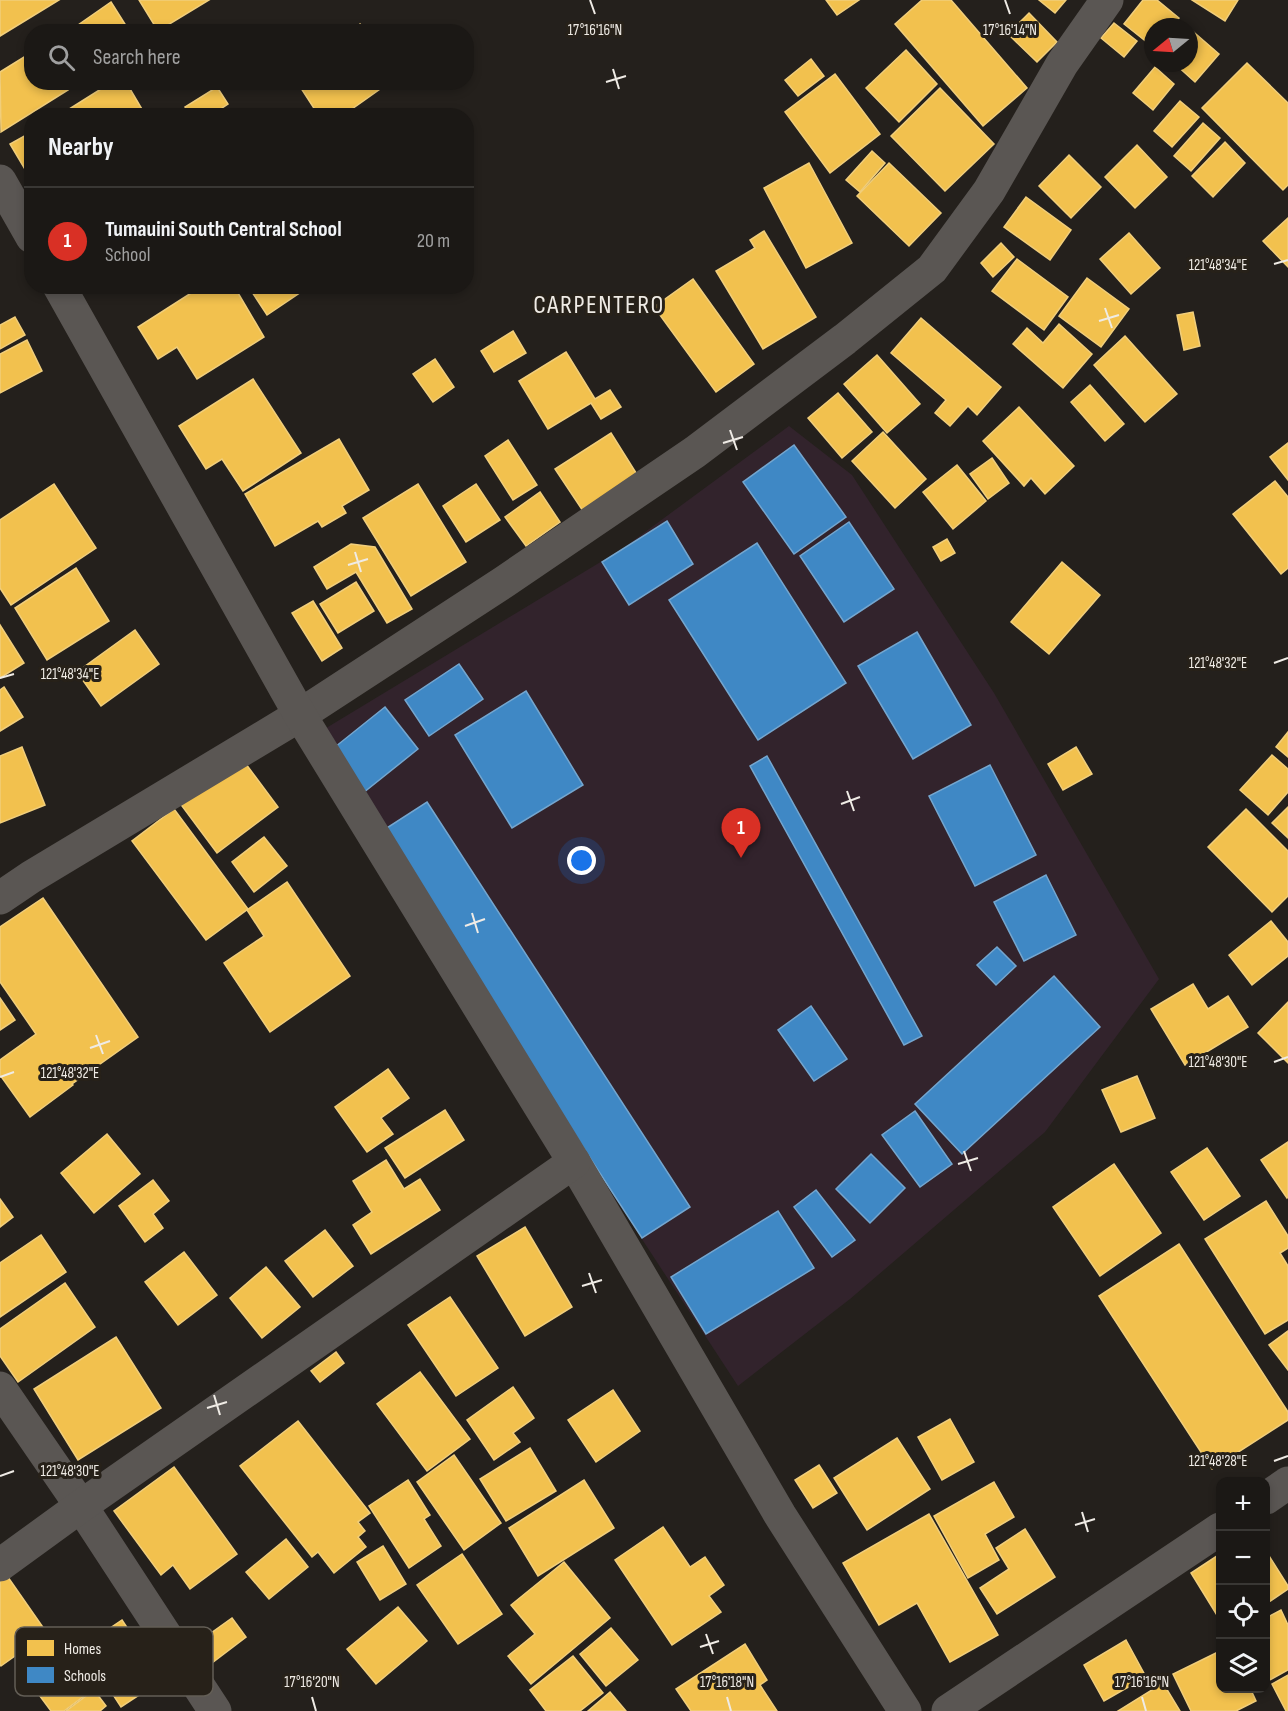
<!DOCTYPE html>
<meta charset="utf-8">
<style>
:root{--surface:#1b1815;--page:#282522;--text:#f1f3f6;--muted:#a0a0a0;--line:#393734;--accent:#d93025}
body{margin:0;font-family:"Sofia Sans Condensed",sans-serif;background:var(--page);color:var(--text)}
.controls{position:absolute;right:18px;bottom:18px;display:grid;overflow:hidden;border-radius:12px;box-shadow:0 3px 9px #0003}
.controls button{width:54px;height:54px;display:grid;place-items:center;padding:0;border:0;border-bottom:2px solid var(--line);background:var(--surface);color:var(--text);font:30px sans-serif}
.compass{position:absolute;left:1144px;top:18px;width:54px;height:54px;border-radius:50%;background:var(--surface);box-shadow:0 3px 9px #0003;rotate:252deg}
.you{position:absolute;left:582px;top:861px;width:21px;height:21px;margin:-15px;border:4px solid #fff;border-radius:50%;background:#1a73e8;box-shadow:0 0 0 9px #1a73e833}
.badge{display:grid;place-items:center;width:39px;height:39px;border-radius:50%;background:var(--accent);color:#fff;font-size:20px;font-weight:700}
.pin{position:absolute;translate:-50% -50px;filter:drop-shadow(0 2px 3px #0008)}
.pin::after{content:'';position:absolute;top:32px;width:21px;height:18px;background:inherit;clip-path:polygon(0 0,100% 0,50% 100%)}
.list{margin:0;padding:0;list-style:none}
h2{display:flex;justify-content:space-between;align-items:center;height:78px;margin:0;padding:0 24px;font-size:26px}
h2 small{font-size:20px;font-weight:400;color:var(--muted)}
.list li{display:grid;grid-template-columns:39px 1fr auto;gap:18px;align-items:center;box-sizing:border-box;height:108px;padding:0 24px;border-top:2px solid var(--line)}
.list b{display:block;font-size:22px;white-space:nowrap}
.list p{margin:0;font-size:20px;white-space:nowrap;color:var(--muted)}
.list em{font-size:20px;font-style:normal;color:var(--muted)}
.icon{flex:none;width:33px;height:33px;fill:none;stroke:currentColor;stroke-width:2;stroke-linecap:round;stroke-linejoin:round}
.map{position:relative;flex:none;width:1288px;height:1711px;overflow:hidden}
.search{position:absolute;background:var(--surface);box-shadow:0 3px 9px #0003;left:24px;top:24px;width:450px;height:66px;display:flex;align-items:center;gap:15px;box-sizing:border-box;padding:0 21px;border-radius:24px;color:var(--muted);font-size:22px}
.panel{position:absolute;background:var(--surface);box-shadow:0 3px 9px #0003;left:24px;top:108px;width:450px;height:186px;border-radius:24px}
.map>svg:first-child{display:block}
</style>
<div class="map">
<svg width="1288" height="1711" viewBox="0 0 1288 1711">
<rect width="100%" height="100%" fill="#24201c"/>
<polygon fill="#32232c" points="789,426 852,475 994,693 1159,979 1045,1132 850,1299 738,1386 313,736 622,549"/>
<g fill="#f2c14e" stroke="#f1ce7b" stroke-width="1.5">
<polygon points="0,0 59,0 0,36"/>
<polygon points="139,0 209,0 158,31"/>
<polygon points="826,0 859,0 837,15"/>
<polygon points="922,0 951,0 1027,88 983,126 895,24"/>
<polygon points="1039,0 1066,0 1055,13"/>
<polygon points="1143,0 1157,0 1179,18 1172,27 1153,27 1153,47 1124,24"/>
<polygon points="1192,0 1238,0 1225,21"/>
<polygon points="111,2 130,32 68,32"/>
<polygon points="1029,13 1057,42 1037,62 1008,34"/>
<polygon points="1114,23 1137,41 1124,57 1101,38"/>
<polygon points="360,24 365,32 349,32"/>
<polygon points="1189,28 1219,54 1195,82 1174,63 1189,63"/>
<polygon points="906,50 937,84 899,122 866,88"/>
<polygon points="32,52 32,82 63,82 68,90 1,132 0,72"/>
<polygon points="811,59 824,76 798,96 785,80"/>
<polygon points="1247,63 1288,103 1288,185 1283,190 1202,108"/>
<polygon points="1155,67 1174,84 1153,110 1133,93"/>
<polygon points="835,74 880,134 830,173 785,112"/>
<polygon points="112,82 126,82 146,116 58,116"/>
<polygon points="297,82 390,82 342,116 319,116"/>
<polygon points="217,87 228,104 210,116 190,116 185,107"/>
<polygon points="940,88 994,144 945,191 891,136"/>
<polygon points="1180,101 1199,117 1172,147 1154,131"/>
<polygon points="1203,123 1220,138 1191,171 1174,156"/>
<polygon points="28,134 32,140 32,181 10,144"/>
<polygon points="1225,142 1245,163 1213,197 1192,176"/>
<polygon points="1137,145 1167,177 1135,208 1105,177"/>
<polygon points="872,151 885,163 860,192 846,180"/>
<polygon points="1069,155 1101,187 1071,218 1039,186"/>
<polygon points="809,163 852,243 806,268 764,188"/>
<polygon points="889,163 941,213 909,246 857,196"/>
<polygon points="1026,197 1071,230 1050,260 1004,227"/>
<polygon points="1288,218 1288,267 1263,241"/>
<polygon points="764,231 816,317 763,349 716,271 755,248 750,240"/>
<polygon points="1129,233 1160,268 1131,294 1100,259"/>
<polygon points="1001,243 1014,257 993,277 981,263"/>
<polygon points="1017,259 1068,297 1044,330 992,291"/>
<polygon points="1087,278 1129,309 1101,347 1059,316"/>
<polygon points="693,279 754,364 716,392 654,307"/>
<polygon points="202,286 234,286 264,337 197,379 177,347 158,359 138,327"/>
<polygon points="248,286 310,286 267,315"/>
<polygon points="1193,312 1200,346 1184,350 1177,315"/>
<polygon points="15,317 25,335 0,349 0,325"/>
<polygon points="921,318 1001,387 977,415 968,406 950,426 935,413 946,400 891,353"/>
<polygon points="1059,324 1092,354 1063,388 1013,344 1027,328 1043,343"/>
<polygon points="513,331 526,353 494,372 481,351"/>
<polygon points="1125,336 1177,394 1145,422 1094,365"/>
<polygon points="27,340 42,371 0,393 0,354"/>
<polygon points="566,352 595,399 610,390 621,407 601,419 591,403 548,429 519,381"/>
<polygon points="877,355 920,404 887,433 844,384"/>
<polygon points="435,359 454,387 433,402 413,374"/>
<polygon points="253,379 301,453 243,491 222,459 206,469 179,426"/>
<polygon points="1090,385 1124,424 1105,441 1071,402"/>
<polygon points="838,393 872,432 842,458 808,418"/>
<polygon points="1019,407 1074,466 1045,494 1031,478 1024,486 983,441"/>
<polygon points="883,432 926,479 895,508 852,461"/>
<polygon points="611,433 638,476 583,511 555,469"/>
<polygon points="339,439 369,490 342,506 346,513 322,527 318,521 275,546 245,494"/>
<polygon points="508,440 537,485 513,500 485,456"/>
<polygon points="1288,443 1288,480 1270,457"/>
<polygon points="992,458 1009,483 988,499 970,474"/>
<polygon points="957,465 986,501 953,529 923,492"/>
<polygon points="1275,481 1288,497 1288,568 1281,574 1233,514"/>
<polygon points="54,484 96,548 11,605 0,588 0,520"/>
<polygon points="418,484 466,562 411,596 363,518"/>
<polygon points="476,484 500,520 466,542 443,506"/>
<polygon points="540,492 560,522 526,546 505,517"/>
<polygon points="947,539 955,553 941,561 933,547"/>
<polygon points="351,544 375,547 412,609 387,623 356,572 327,589 314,567"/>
<polygon points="1062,562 1100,595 1049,654 1011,622"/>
<polygon points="76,568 109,621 47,660 15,608"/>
<polygon points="356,582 374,611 338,633 320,604"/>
<polygon points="313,601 342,648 322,661 292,613"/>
<polygon points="0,625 24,663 0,678"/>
<polygon points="135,630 159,664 101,706 77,672"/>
<polygon points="4,687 23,717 0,731 0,690"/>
<polygon points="1288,732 1288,757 1276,747"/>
<polygon points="22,747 45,805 0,823 0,756"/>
<polygon points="1076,747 1092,774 1063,790 1048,764"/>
<polygon points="1272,755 1288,769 1288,792 1268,815 1240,790"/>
<polygon points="240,756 278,807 217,853 179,802"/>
<polygon points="1288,807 1288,838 1272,823"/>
<polygon points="174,809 248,909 206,940 132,841"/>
<polygon points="1246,809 1288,851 1288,896 1272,912 1208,847"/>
<polygon points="264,837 287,866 254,892 232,862"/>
<polygon points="287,882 350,976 270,1032 224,963 264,936 247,910"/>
<polygon points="43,898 138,1037 72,1084 73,1085 30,1117 0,1075 0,1060 36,1034 0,982 0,927"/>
<polygon points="1271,921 1288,942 1288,956 1252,985 1229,955"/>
<polygon points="1193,984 1208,1009 1228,996 1248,1027 1185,1065 1151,1009"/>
<polygon points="0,998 15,1020 0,1030"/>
<polygon points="1288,1002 1288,1063 1258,1033"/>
<polygon points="388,1069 409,1098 381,1118 393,1134 367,1152 335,1107"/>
<polygon points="1137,1076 1155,1118 1121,1132 1102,1090"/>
<polygon points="445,1110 464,1140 405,1178 385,1148"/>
<polygon points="107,1134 140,1174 94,1213 61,1173"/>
<polygon points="1288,1142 1288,1197 1287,1198 1261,1160"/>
<polygon points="1207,1148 1240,1196 1204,1220 1171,1172"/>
<polygon points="386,1160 404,1189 420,1179 440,1210 371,1254 353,1225 372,1212 353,1181"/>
<polygon points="1114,1164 1161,1233 1100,1276 1053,1207"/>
<polygon points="153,1180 169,1201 153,1214 163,1228 145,1242 119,1206"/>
<polygon points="0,1199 13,1217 0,1227"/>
<polygon points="1266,1201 1288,1236 1288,1248 1280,1253 1288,1266 1288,1320 1265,1334 1205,1239"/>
<polygon points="525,1227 572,1307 525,1336 477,1256"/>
<polygon points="325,1230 353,1266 313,1297 285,1261"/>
<polygon points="41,1235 66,1272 0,1317 0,1263"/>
<polygon points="1179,1244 1288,1412 1288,1420 1212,1469 1099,1296"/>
<polygon points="184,1252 217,1295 178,1325 145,1282"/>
<polygon points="266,1267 300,1307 262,1338 230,1298"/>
<polygon points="65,1283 95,1327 18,1382 0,1356 0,1329"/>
<polygon points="450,1297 498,1368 456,1396 408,1325"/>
<polygon points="1288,1331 1288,1370 1269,1345"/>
<polygon points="116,1337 161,1408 78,1460 34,1389"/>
<polygon points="336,1352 344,1363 320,1382 311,1371"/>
<polygon points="420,1372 470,1439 427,1471 377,1404"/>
<polygon points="513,1387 534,1418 513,1433 520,1442 494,1460 467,1420"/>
<polygon points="613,1390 640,1431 596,1462 568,1420"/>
<polygon points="950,1419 974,1462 942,1480 918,1437"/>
<polygon points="298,1421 370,1513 358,1522 365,1531 358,1537 366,1547 334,1573 318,1552 312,1557 240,1466"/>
<polygon points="897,1438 930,1489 867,1530 834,1478"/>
<polygon points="530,1448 556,1491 506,1521 480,1479"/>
<polygon points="454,1455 501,1523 464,1550 417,1482"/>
<polygon points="819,1465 837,1493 813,1508 795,1480"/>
<polygon points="174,1467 237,1554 190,1589 173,1565 161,1575 114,1511"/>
<polygon points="408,1480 430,1515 424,1519 441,1546 409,1568 369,1506"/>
<polygon points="584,1480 614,1528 538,1576 509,1528"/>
<polygon points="994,1482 1014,1517 985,1534 999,1560 968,1578 934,1516"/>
<polygon points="929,1514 998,1635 950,1662 917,1603 879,1625 843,1563"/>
<polygon points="663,1527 690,1567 705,1557 724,1585 709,1596 721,1612 672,1645 615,1560"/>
<polygon points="1025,1529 1055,1577 997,1614 980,1588 1009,1569 996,1548"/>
<polygon points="286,1539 308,1567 269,1599 246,1572"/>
<polygon points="383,1546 406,1584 380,1600 357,1562"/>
<polygon points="1266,1551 1288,1586 1288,1589 1266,1604"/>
<polygon points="462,1554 502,1614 458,1644 417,1585"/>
<polygon points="1220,1554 1220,1620 1191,1573"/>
<polygon points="564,1562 610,1618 531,1684 508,1656 535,1634 511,1605"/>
<polygon points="3,1570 47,1633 1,1666 0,1664 0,1573"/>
<polygon points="398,1607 427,1641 376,1684 347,1649"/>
<polygon points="1281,1610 1288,1625 1288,1670 1266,1682 1266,1618"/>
<polygon points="232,1618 246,1637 208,1666 193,1646"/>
<polygon points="122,1620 162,1680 121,1707 82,1647"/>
<polygon points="611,1628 638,1660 606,1686 580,1654"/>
<polygon points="1126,1640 1146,1677 1104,1701 1084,1665"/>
<polygon points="63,1642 96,1687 64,1711 51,1711 22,1672"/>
<polygon points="745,1644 767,1680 760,1685 777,1711 691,1711 676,1689"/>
<polygon points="1220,1651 1220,1688 1250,1688 1256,1701 1236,1711 1191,1711 1173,1674"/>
<polygon points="573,1656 603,1693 580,1711 546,1711 530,1690"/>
<polygon points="1288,1675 1288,1711 1286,1711 1272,1684"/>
<polygon points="1163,1683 1180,1711 1118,1711"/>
<polygon points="94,1690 106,1706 100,1711 66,1711"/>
<polygon points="610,1692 626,1711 588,1711"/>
</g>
<g fill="#3f88c5" stroke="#74a6cf" stroke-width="1.5">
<polygon points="794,445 846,517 794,554 743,482"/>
<polygon points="667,521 693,564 629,605 602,562"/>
<polygon points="849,522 894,589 844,622 800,556"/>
<polygon points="757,543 846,683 758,740 669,600"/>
<polygon points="917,632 971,725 913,759 858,666"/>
<polygon points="459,664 483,699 429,736 405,700"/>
<polygon points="526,691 583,785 512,828 455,735"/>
<polygon points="385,707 418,749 363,793 330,751"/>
<polygon points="767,756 922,1036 904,1045 750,766"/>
<polygon points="990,765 1036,855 975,886 929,796"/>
<polygon points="427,802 690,1207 642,1238 379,833"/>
<polygon points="1046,875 1076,935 1024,961 994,902"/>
<polygon points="997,947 1016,966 996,985 977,965"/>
<polygon points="1054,976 1100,1027 962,1154 915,1104"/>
<polygon points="811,1006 847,1059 814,1081 778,1030"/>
<polygon points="915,1111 952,1164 920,1187 882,1135"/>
<polygon points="871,1154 905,1188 870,1223 836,1189"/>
<polygon points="816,1190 855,1240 832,1257 794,1207"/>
<polygon points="778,1211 814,1268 706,1334 671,1277"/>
</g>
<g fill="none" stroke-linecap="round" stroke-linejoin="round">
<g stroke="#5a5653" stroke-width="33">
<polyline points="0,181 32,237"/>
<polyline points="0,898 31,877 300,715 504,582 695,452 845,339 932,269 989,191 1062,64 1107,0"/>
<polyline points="574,1162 780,1515 905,1711"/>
<polyline points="0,1388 81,1506 215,1711"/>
<polyline points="1266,1498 1288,1483"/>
<polyline points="0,1565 81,1506 574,1162 300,715 59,286"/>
<polyline points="948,1711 1220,1529"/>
</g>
</g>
<path fill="none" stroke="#efebe5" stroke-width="2" d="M590,0l5,14M1005,0l5,14M613,69l6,20M606,82l20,-6M1274,264l14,-4M1105,308l7,20M1099,321l20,-6M730,430l7,20M723,443l20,-6M355,552l6,20M348,565l20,-6M1274,663l14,-5M0,678l14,-4M847,791l7,20M841,804l19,-7M472,913l6,20M465,926l20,-7M96,1035l7,19M90,1048l20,-7M1274,1062l14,-5M0,1077l14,-5M964,1151l7,20M958,1164l20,-6M589,1273l7,20M582,1286l20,-6M214,1395l6,20M207,1408l20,-6M1274,1461l14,-5M0,1476l14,-5M1082,1512l6,20M1075,1525l20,-6M706,1634l7,20M700,1647l19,-6M312,1697l4,14M727,1697l4,14M1142,1697l4,14"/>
<g text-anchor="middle" stroke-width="6" stroke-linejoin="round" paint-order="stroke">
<g font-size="26" letter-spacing="1.5" fill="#efebe5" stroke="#272119">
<text x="599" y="313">CARPENTERO</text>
</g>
</g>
<rect x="15" y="1627" width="198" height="69" rx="9" fill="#272119" stroke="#635e56" stroke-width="1.5"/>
<rect x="27" y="1640" width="27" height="16" fill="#f2c14e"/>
<rect x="27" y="1667" width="27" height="16" fill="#3f88c5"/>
<g font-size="16" fill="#efebe5">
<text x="64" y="1654">Homes</text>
<text x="64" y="1681">Schools</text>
</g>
<g font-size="15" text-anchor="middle" fill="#efebe5" stroke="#272119" stroke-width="6" stroke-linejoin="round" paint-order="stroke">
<text x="595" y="35">17°16'16"N</text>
<text x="1010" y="35">17°16'14"N</text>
<text x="1218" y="270">121°48'34"E</text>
<text x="1218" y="668">121°48'32"E</text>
<text x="70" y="679">121°48'34"E</text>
<text x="1218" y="1067">121°48'30"E</text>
<text x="70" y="1078">121°48'32"E</text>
<text x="1218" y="1466">121°48'28"E</text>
<text x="70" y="1476">121°48'30"E</text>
<text x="312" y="1687">17°16'20"N</text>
<text x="727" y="1687">17°16'18"N</text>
<text x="1142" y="1687">17°16'16"N</text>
</g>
</svg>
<div class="controls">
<button>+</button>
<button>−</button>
<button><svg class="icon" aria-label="locate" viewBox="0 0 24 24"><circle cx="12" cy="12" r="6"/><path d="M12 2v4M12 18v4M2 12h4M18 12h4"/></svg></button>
<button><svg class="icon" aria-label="layers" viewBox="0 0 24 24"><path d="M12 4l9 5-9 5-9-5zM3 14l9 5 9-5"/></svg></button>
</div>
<svg class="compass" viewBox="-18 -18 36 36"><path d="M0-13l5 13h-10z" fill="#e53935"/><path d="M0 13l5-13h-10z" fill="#a0a0a0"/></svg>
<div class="you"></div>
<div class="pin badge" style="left:741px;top:858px">1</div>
<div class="search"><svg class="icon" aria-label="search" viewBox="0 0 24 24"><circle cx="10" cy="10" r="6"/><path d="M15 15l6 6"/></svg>Search here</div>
<section class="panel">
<h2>Nearby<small></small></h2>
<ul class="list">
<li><span class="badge">1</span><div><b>Tumauini South Central School</b><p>School</p></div><em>20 m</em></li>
</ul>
</section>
</div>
